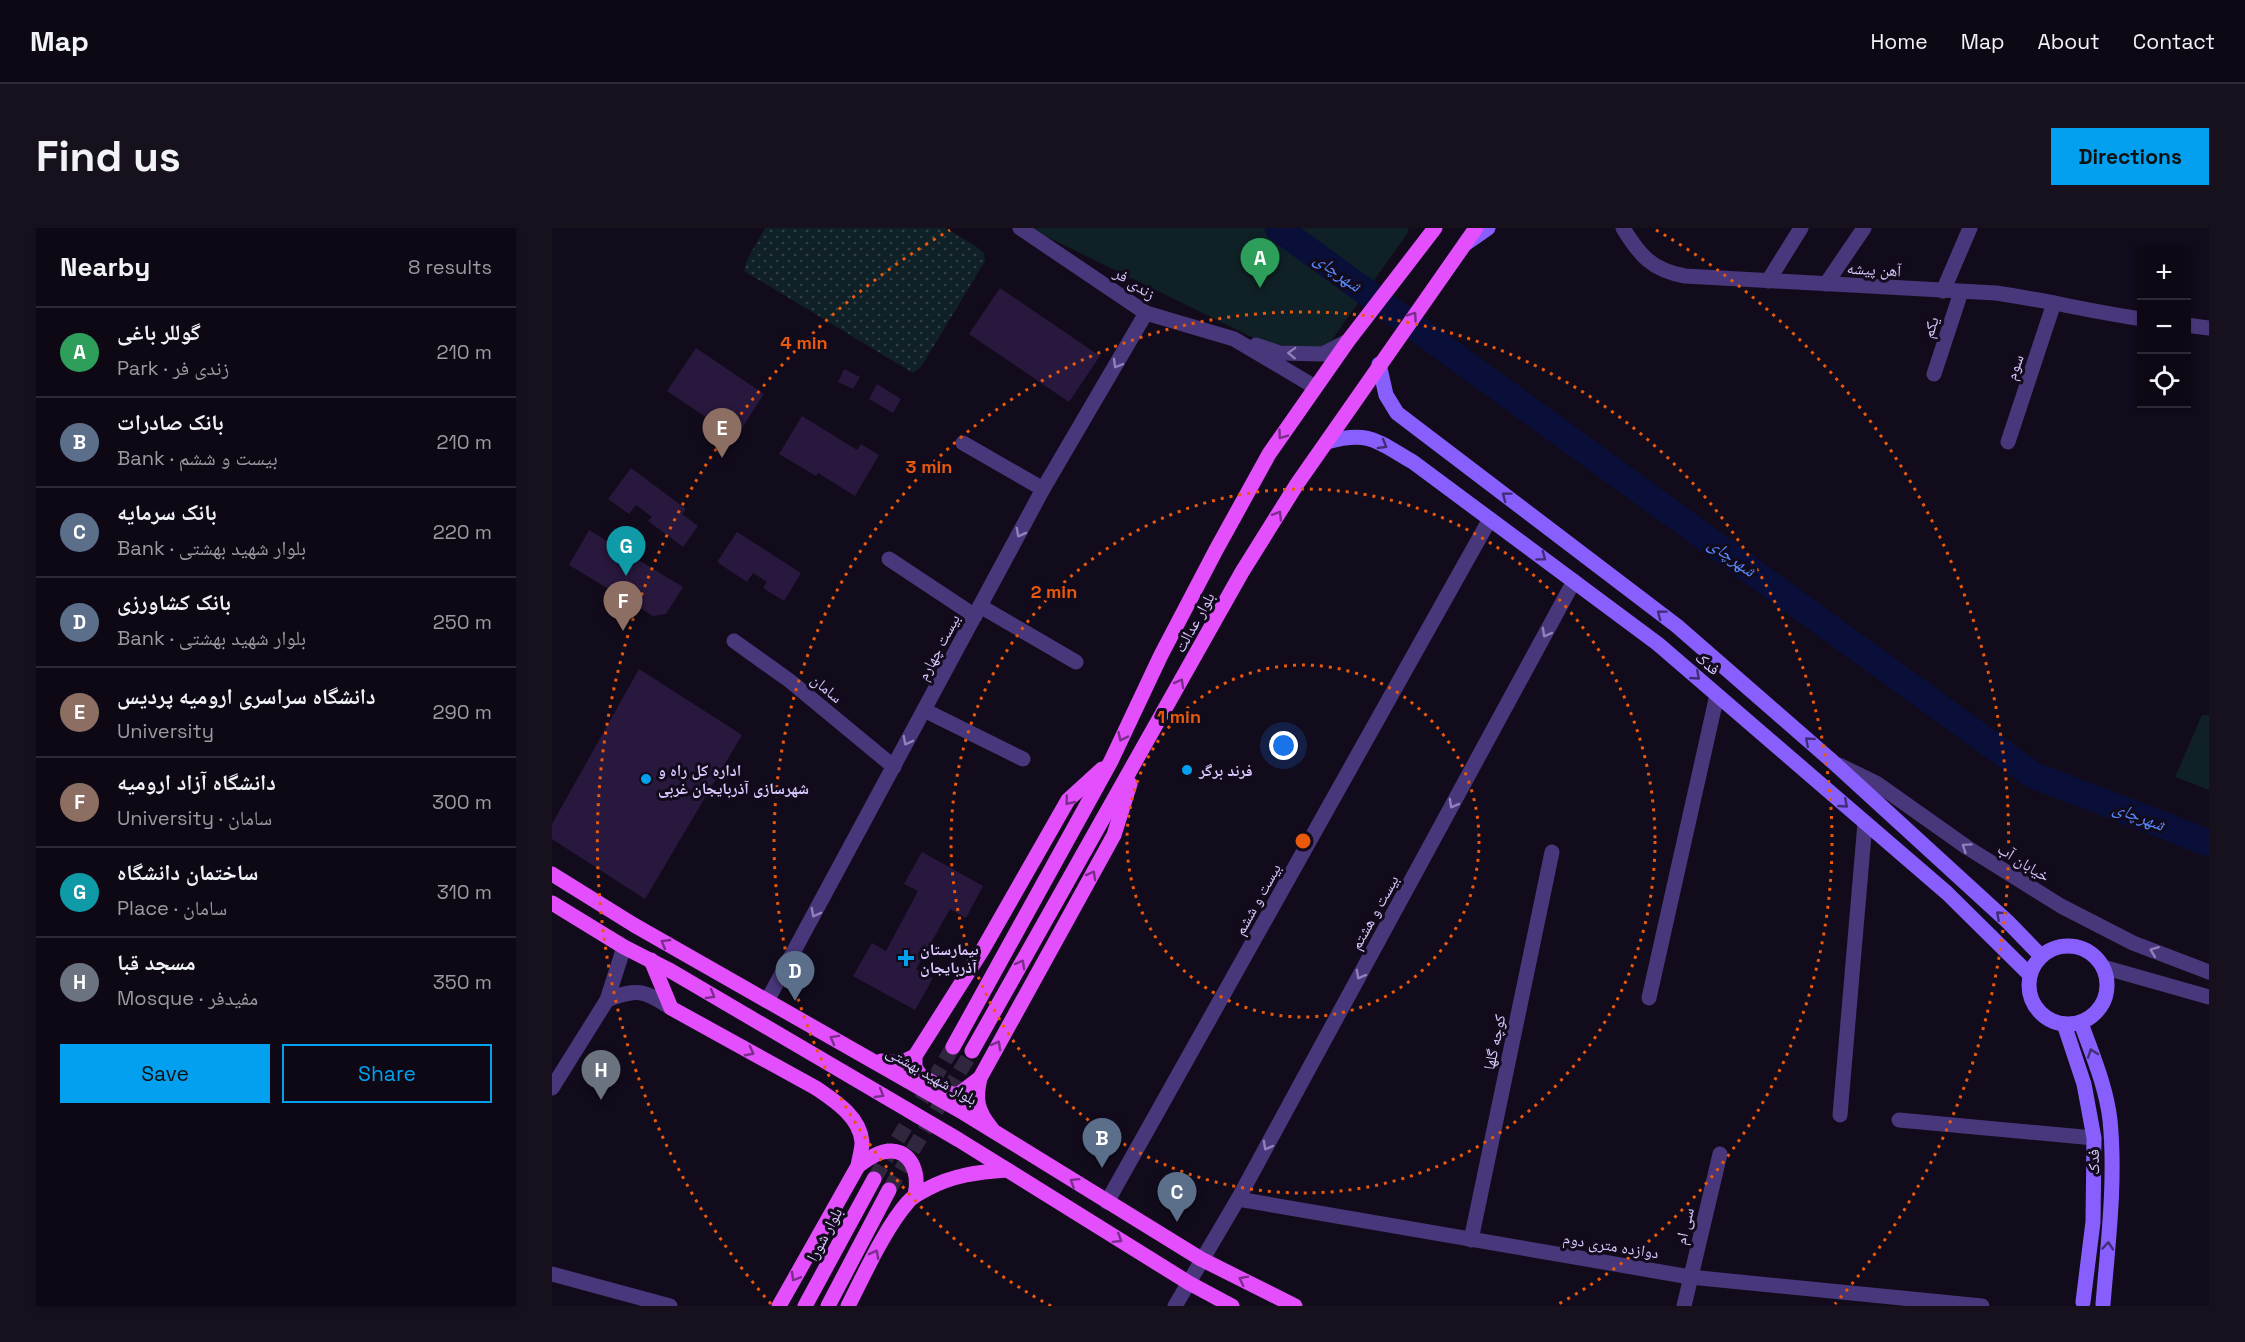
<!DOCTYPE html>
<meta charset="utf-8">
<style>
:root{--surface:#0e0815;--page:#17111e;--text:#f1f3f6;--muted:#9b9aa0;--line:#2e2934;--accent:#03a0ef}
body{margin:0;font-family:"Space Grotesk","Noto Naskh Arabic",sans-serif;background:var(--page);color:var(--text)}
.controls{position:absolute;right:18px;top:18px;display:grid;overflow:hidden;border-radius:0px;box-shadow:0 2px 4px #0004}
.controls button{width:54px;height:54px;display:grid;place-items:center;padding:0;border:0;border-bottom:2px solid var(--line);background:var(--surface);color:var(--text);font:30px sans-serif}
.you{position:absolute;left:732px;top:518px;width:21px;height:21px;margin:-15px;border:4px solid #fff;border-radius:50%;background:#1a73e8;box-shadow:0 0 0 9px #1a73e833}
.badge{display:grid;place-items:center;width:39px;height:39px;border-radius:50%;background:var(--accent);color:#fff;font-size:20px;font-weight:700}
.pin{position:absolute;translate:-50% -50px;filter:drop-shadow(0 2px 3px #0008)}
.pin::after{content:'';position:absolute;top:32px;width:21px;height:18px;background:inherit;clip-path:polygon(0 0,100% 0,50% 100%)}
.list{margin:0;padding:0;list-style:none}
h2{display:flex;justify-content:space-between;align-items:center;height:78px;margin:0;padding:0 24px;font-size:26px}
h2 small{font-size:20px;font-weight:400;color:var(--muted)}
.list li{display:grid;grid-template-columns:39px 1fr auto;gap:18px;align-items:center;box-sizing:border-box;height:90px;padding:0 24px;border-top:2px solid var(--line)}
.list b{display:block;font-size:22px;white-space:nowrap}
.list p{margin:0;font-size:20px;white-space:nowrap;color:var(--muted)}
.list em{font-size:20px;font-style:normal;color:var(--muted)}
.actions{display:flex;gap:12px;padding:18px 24px}
.actions a{flex:1;padding:14px 0;border:2px solid var(--accent);border-radius:0px;text-align:center;font-size:21px;color:var(--accent)}
.actions .main{background:var(--accent);color:#111}
.icon{flex:none;width:33px;height:33px;fill:none;stroke:currentColor;stroke-width:2;stroke-linecap:round;stroke-linejoin:round}
.map{position:relative;flex:none;width:1657px;height:1078px;overflow:hidden;border-radius:0px}
header{display:flex;align-items:center;gap:36px;box-sizing:border-box;height:84px;padding:0 30px;background:var(--surface);border-bottom:2px solid var(--line)}
header strong{font-size:28px}
nav{display:flex;gap:33px;margin-inline-start:auto;font-size:21px}
.intro{display:flex;align-items:center;justify-content:space-between;box-sizing:border-box;height:144px;padding:0 36px}
h1{margin:0;font-size:42px}
.button{padding:15px 27px;border-radius:0px;background:var(--accent);color:#111;font-size:21px;font-weight:700}
main{display:flex;gap:36px;padding:0 36px}
aside{flex:1;background:var(--surface);border-radius:0px;box-shadow:0 2px 4px #0004}
.map>svg:first-child{display:block}
</style>
<header>
<strong>Map</strong>
<nav><a>Home</a><a>Map</a><a>About</a><a>Contact</a></nav>
</header>
<div class="intro"><h1>Find us</h1><a class="button">Directions</a></div>
<main>
<aside>
<h2>Nearby<small>8 results</small></h2>
<ul class="list">
<li><span class="badge" style="background:#2e9e5b">A</span><div><b>گوللر باغی</b><p>Park · زندی فر</p></div><em>210 m</em></li>
<li><span class="badge" style="background:#5c6f8a">B</span><div><b>بانک صادرات</b><p>Bank · بیست و ششم</p></div><em>210 m</em></li>
<li><span class="badge" style="background:#5c6f8a">C</span><div><b>بانک سرمایه</b><p>Bank · بلوار شهید بهشتی</p></div><em>220 m</em></li>
<li><span class="badge" style="background:#5c6f8a">D</span><div><b>بانک کشاورزی</b><p>Bank · بلوار شهید بهشتی</p></div><em>250 m</em></li>
<li><span class="badge" style="background:#8d6e63">E</span><div><b>دانشگاه سراسری ارومیه پردیس</b><p>University</p></div><em>290 m</em></li>
<li><span class="badge" style="background:#8d6e63">F</span><div><b>دانشگاه آزاد ارومیه</b><p>University · سامان</p></div><em>300 m</em></li>
<li><span class="badge" style="background:#0f9aa8">G</span><div><b>ساختمان دانشگاه</b><p>Place · سامان</p></div><em>310 m</em></li>
<li><span class="badge" style="background:#6b7280">H</span><div><b>مسجد قبا</b><p>Mosque · مفیدفر</p></div><em>350 m</em></li>
</ul>
<div class="actions"><a class="main">Save</a><a>Share</a></div>
</aside>
<div class="map">
<svg width="1657" height="1078" viewBox="0 0 1657 1078">
<defs>
<pattern id="grass-dots" width="8" height="8" patternUnits="userSpaceOnUse" patternTransform="scale(1.5)"><rect width="8" height="8" fill="#0f2126"/><path d="M2 2h.1M6 6h.1" fill="none" stroke="#314047" stroke-width="1.8" stroke-linecap="round"/></pattern>
</defs>
<rect width="100%" height="100%" fill="#120b1c"/>
<polygon fill="url(#grass-dots)" points="213,0 393,0 422,17 432,25 433,33 369,139 361,145 192,43 195,32"/>
<g fill="#0f2126">
<polygon points="481,0 857,0 855,6 777,116 762,122 710,114 485,4"/>
<polygon points="1650,487 1657,487 1657,562 1623,549"/>
</g>
<g fill="none" stroke-linecap="round" stroke-linejoin="round">
<polyline stroke="#090f38" stroke-width="27" points="726,0 1481,547 1657,615"/>
</g>
<g fill="#28183d">
<polygon points="448,60 548,128 517,174 417,106"/>
<polygon points="144,120 212,166 184,209 115,163"/>
<polygon points="292,141 308,149 301,161 286,154"/>
<polygon points="325,156 349,171 341,185 317,171"/>
<polygon points="250,188 305,222 309,216 327,227 303,268 266,245 264,248 227,226"/>
<polygon points="79,240 134,281 130,286 146,298 131,319 96,293 100,289 84,277 77,286 56,271"/>
<polygon points="37,302 131,359 114,386 101,388 17,337"/>
<polygon points="185,304 249,345 232,373 211,360 215,354 201,345 195,354 165,334"/>
<polygon points="87,441 190,507 93,671 0,611 0,596"/>
<polygon points="370,624 431,658 414,690 398,681 364,741 381,750 363,782 301,748 320,715 334,723 366,663 352,656"/>
</g>
<g fill="none" stroke-linecap="round" stroke-linejoin="round">
<g stroke="#30273e" stroke-width="15" stroke-dasharray="15 8" stroke-linecap="butt">
<polyline points="322,951 401,819"/>
<polyline points="337,962 420,823"/>
</g>
<g stroke="#49377b" stroke-width="15">
<polyline points="468,0 594,85 682,111 763,159"/>
<path d="M1071,0c17,28 29,42 62,48l311,17c49,7 97,19 146,26"/>
<polyline points="1216,53 1249,0"/>
<polyline points="1274,56 1312,0"/>
<polyline points="1391,63 1418,0"/>
<polyline points="1634,97 1657,100"/>
<polyline points="704,117 728,125 771,126 796,113"/>
<polyline points="1382,146 1409,64"/>
<polyline points="1456,214 1502,75"/>
<polyline points="411,215 491,261"/>
<polyline points="337,331 423,388"/>
<polyline points="428,378 524,434"/>
<polyline points="182,413 238,453 342,539"/>
<polyline points="372,482 471,531"/>
<polyline points="1287,537 1324,555 1416,620 1509,678 1581,715 1657,744"/>
<polyline points="1551,739 1657,769"/>
<polyline points="1097,770 1165,467"/>
<path d="M55,772c30,-12 37,-10 64,8"/>
<polyline points="215,773 491,261 594,85"/>
<polyline points="0,860 55,772 72,719"/>
<polyline points="1288,887 1313,595"/>
<polyline points="1347,892 1542,910"/>
<polyline points="686,971 1138,1049 1430,1078"/>
<polyline points="555,974 938,291"/>
<polyline points="919,1012 1000,624"/>
<polyline points="0,1046 118,1078"/>
<polyline points="623,1078 686,971 1022,353"/>
<polyline points="1132,1078 1168,926"/>
</g>
<g stroke="#885ffd" stroke-width="15">
<polyline points="913,16 936,0"/>
<polyline points="827,136 834,167 845,185 1125,398 1281,534 1456,694 1489,728"/>
<path d="M775,214c43,-12 51,0 86,20l245,182 289,249 83,82"/>
<circle cx="1516" cy="757" r="39"/>
<path d="M1529,795c11,31 25,63 29,97 6,61 -2,123 -7,184"/>
<polyline points="1512,796 1532,856 1542,910 1541,994 1531,1074"/>
</g>
<g stroke="#e44ffd" stroke-width="15">
<polyline points="0,646 82,697 412,885 649,1031 743,1078"/>
<polyline points="0,675 72,719 119,743 407,912 637,1055 680,1078"/>
<path d="M99,732l20,48 145,80c19,13 44,29 46,54 0,8 -3,17 -4,24l-79,140"/>
<polyline points="401,819 559,533 609,427 664,322 717,226 796,113 883,0"/>
<polyline points="420,823 690,344 745,256 924,0"/>
<polyline points="363,828 363,839 368,847 399,866 407,866 428,850"/>
<polyline points="329,833 348,835 363,828 431,721 516,572 550,541"/>
<path d="M440,901c-15,-18 -17,-29 -12,-51l134,-243 16,-51"/>
<path d="M306,938c7,-5 16,-12 25,-14 28,-7 37,22 32,43"/>
<polyline points="253,1078 322,951"/>
<polyline points="276,1078 337,962"/>
<path d="M296,1078c16,-31 37,-78 60,-104 5,-6 12,-9 19,-13 26,-14 51,-17 80,-19"/>
</g>
</g>
<defs><path id="oneway-chevron" d="M-2-3.5L2.5 0L-2 3.5" fill="none" stroke-width="1.6" stroke-linecap="round" stroke-linejoin="round" transform="scale(1.5)"/></defs>
<g stroke="#7b2d8c">
<use href="#oneway-chevron" transform="translate(861 88) rotate(-55)"/>
<use href="#oneway-chevron" transform="translate(730 207) rotate(125)"/>
<use href="#oneway-chevron" transform="translate(726 287) rotate(-58)"/>
<use href="#oneway-chevron" transform="translate(628 455) rotate(-61)"/>
<use href="#oneway-chevron" transform="translate(570 509) rotate(115)"/>
<use href="#oneway-chevron" transform="translate(517 573) rotate(129)"/>
<use href="#oneway-chevron" transform="translate(540 647) rotate(-61)"/>
<use href="#oneway-chevron" transform="translate(113 715) rotate(-150)"/>
<use href="#oneway-chevron" transform="translate(469 736) rotate(-61)"/>
<use href="#oneway-chevron" transform="translate(159 767) rotate(30)"/>
<use href="#oneway-chevron" transform="translate(282 811) rotate(-151)"/>
<use href="#oneway-chevron" transform="translate(445 817) rotate(-61)"/>
<use href="#oneway-chevron" transform="translate(198 824) rotate(28)"/>
<use href="#oneway-chevron" transform="translate(328 866) rotate(31)"/>
<use href="#oneway-chevron" transform="translate(522 954) rotate(-148)"/>
<use href="#oneway-chevron" transform="translate(566 1011) rotate(32)"/>
<use href="#oneway-chevron" transform="translate(323 1026) rotate(-62)"/>
<use href="#oneway-chevron" transform="translate(243 1049) rotate(120)"/>
<use href="#oneway-chevron" transform="translate(691 1052) rotate(-153)"/>
</g>
<g stroke="#927fbc">
<use href="#oneway-chevron" transform="translate(740 125) rotate(-178)"/>
<use href="#oneway-chevron" transform="translate(565 136) rotate(120)"/>
<use href="#oneway-chevron" transform="translate(468 305) rotate(118)"/>
<use href="#oneway-chevron" transform="translate(994 405) rotate(119)"/>
<use href="#oneway-chevron" transform="translate(355 513) rotate(118)"/>
<use href="#oneway-chevron" transform="translate(901 576) rotate(119)"/>
<use href="#oneway-chevron" transform="translate(1414 619) rotate(-146)"/>
<use href="#oneway-chevron" transform="translate(263 685) rotate(118)"/>
<use href="#oneway-chevron" transform="translate(1602 723) rotate(-159)"/>
<use href="#oneway-chevron" transform="translate(808 747) rotate(119)"/>
<use href="#oneway-chevron" transform="translate(715 918) rotate(119)"/>
</g>
<g stroke="#412d76">
<use href="#oneway-chevron" transform="translate(831 217) rotate(30)"/>
<use href="#oneway-chevron" transform="translate(954 268) rotate(-143)"/>
<use href="#oneway-chevron" transform="translate(990 329) rotate(37)"/>
<use href="#oneway-chevron" transform="translate(1109 386) rotate(-143)"/>
<use href="#oneway-chevron" transform="translate(1144 448) rotate(41)"/>
<use href="#oneway-chevron" transform="translate(1257 513) rotate(-139)"/>
<use href="#oneway-chevron" transform="translate(1292 576) rotate(41)"/>
<use href="#oneway-chevron" transform="translate(1448 687) rotate(-138)"/>
<use href="#oneway-chevron" transform="translate(1540 825) rotate(-110)"/>
<use href="#oneway-chevron" transform="translate(1556 1018) rotate(-85)"/>
</g>
<g fill="none" stroke="#e8590c" stroke-width="3" stroke-dasharray="3 6">
<circle cx="751" cy="613" r="176"/>
<circle cx="751" cy="613" r="352"/>
<path d="M499 1078A529 529 0 1 1 1003 1078"/>
<path d="M219 1076A705 705 0 0 1 398 2M1104 2A705 705 0 0 1 1283 1076"/>
</g>
<g fill="#03a0ef" stroke="#120b1c" stroke-width="2">
<circle cx="635" cy="542" r="6"/>
<circle cx="94" cy="551" r="6"/>
<path d="M351 721h6v6h6v6h-6v6h-6v-6h-6v-6h6z"/>
</g>
<g text-anchor="middle" stroke-width="6" stroke-linejoin="round" paint-order="stroke">
<g font-size="16" fill="#dac7fe" stroke="#120b1c">
<text transform="translate(1322 41) rotate(3)" y="6">آهن پیشه</text>
<text transform="translate(583 55) rotate(33)" y="6">زندی فر</text>
<text transform="translate(1378 99) rotate(-72)" y="6">یکم</text>
<text transform="translate(1462 139) rotate(-71)" y="6">سوم</text>
<text transform="translate(642 394) rotate(-61)" y="6">بلوار عدالت</text>
<text transform="translate(386 419) rotate(-62)" y="6">بیست چهارم</text>
<text transform="translate(1156 435) rotate(41)" y="6">فدک</text>
<text transform="translate(275 460) rotate(40)" y="6">سامان</text>
<text transform="translate(1472 634) rotate(32)" y="6">خیابان آب</text>
<text transform="translate(705 671) rotate(-61)" y="6">بیست و ششم</text>
<text transform="translate(822 684) rotate(-61)" y="6">بیست و هشتم</text>
<text transform="translate(942 814) rotate(-78)" y="6">کوچه گلها</text>
<text transform="translate(380 847) rotate(30)" y="6">بلوار شهید بهشتی</text>
<text transform="translate(1541 934) rotate(-91)" y="6">فدک</text>
<text transform="translate(1132 998) rotate(-77)" y="6">سی ام</text>
<text transform="translate(272 1006) rotate(-62)" y="6">بلوار شورا</text>
<text transform="translate(1059 1017) rotate(9)" y="6">دوازده متری دوم</text>
</g>
<g font-size="16" font-weight="bold" fill="#dac7fe" stroke="#120b1c" text-anchor="start">
<text x="106" y="548">اداره کل راه و<tspan x="106" dy="18">شهرسازی آذربایجان غربی</tspan></text>
<text x="647" y="548">فرند برگر</text>
<text x="368" y="727">بیمارستان<tspan x="368" dy="18">آذربایجان</tspan></text>
</g>
<g font-size="18" font-style="italic" fill="#5689fd" stroke="#120b1c">
<text transform="translate(786 44) rotate(36)" y="6">شهرچای</text>
<text transform="translate(1180 329) rotate(36)" y="6">شهرچای</text>
<text transform="translate(1587 588) rotate(21)" y="6">شهرچای</text>
</g>
</g>
<circle cx="751" cy="613" r="9" fill="#e8590c" stroke="#120b1c" stroke-width="3"/>
<g font-size="18" text-anchor="middle" font-weight="bold" fill="#e8590c" stroke="#120b1c" stroke-width="6" stroke-linejoin="round" paint-order="stroke">
<text x="252" y="121">4 min</text>
<text x="377" y="245">3 min</text>
<text x="502" y="370">2 min</text>
<text x="627" y="495">1 min</text>
</g>
</svg>
<div class="controls">
<button>+</button>
<button>−</button>
<button><svg class="icon" aria-label="locate" viewBox="0 0 24 24"><circle cx="12" cy="12" r="6"/><path d="M12 2v4M12 18v4M2 12h4M18 12h4"/></svg></button>
</div>
<div class="you"></div>
<div class="pin badge" style="left:708px;top:60px;background:#2e9e5b">A</div>
<div class="pin badge" style="left:550px;top:940px;background:#5c6f8a">B</div>
<div class="pin badge" style="left:625px;top:994px;background:#5c6f8a">C</div>
<div class="pin badge" style="left:243px;top:773px;background:#5c6f8a">D</div>
<div class="pin badge" style="left:170px;top:230px;background:#8d6e63">E</div>
<div class="pin badge" style="left:71px;top:403px;background:#8d6e63">F</div>
<div class="pin badge" style="left:74px;top:348px;background:#0f9aa8">G</div>
<div class="pin badge" style="left:49px;top:872px;background:#6b7280">H</div>
</div>
</main>
